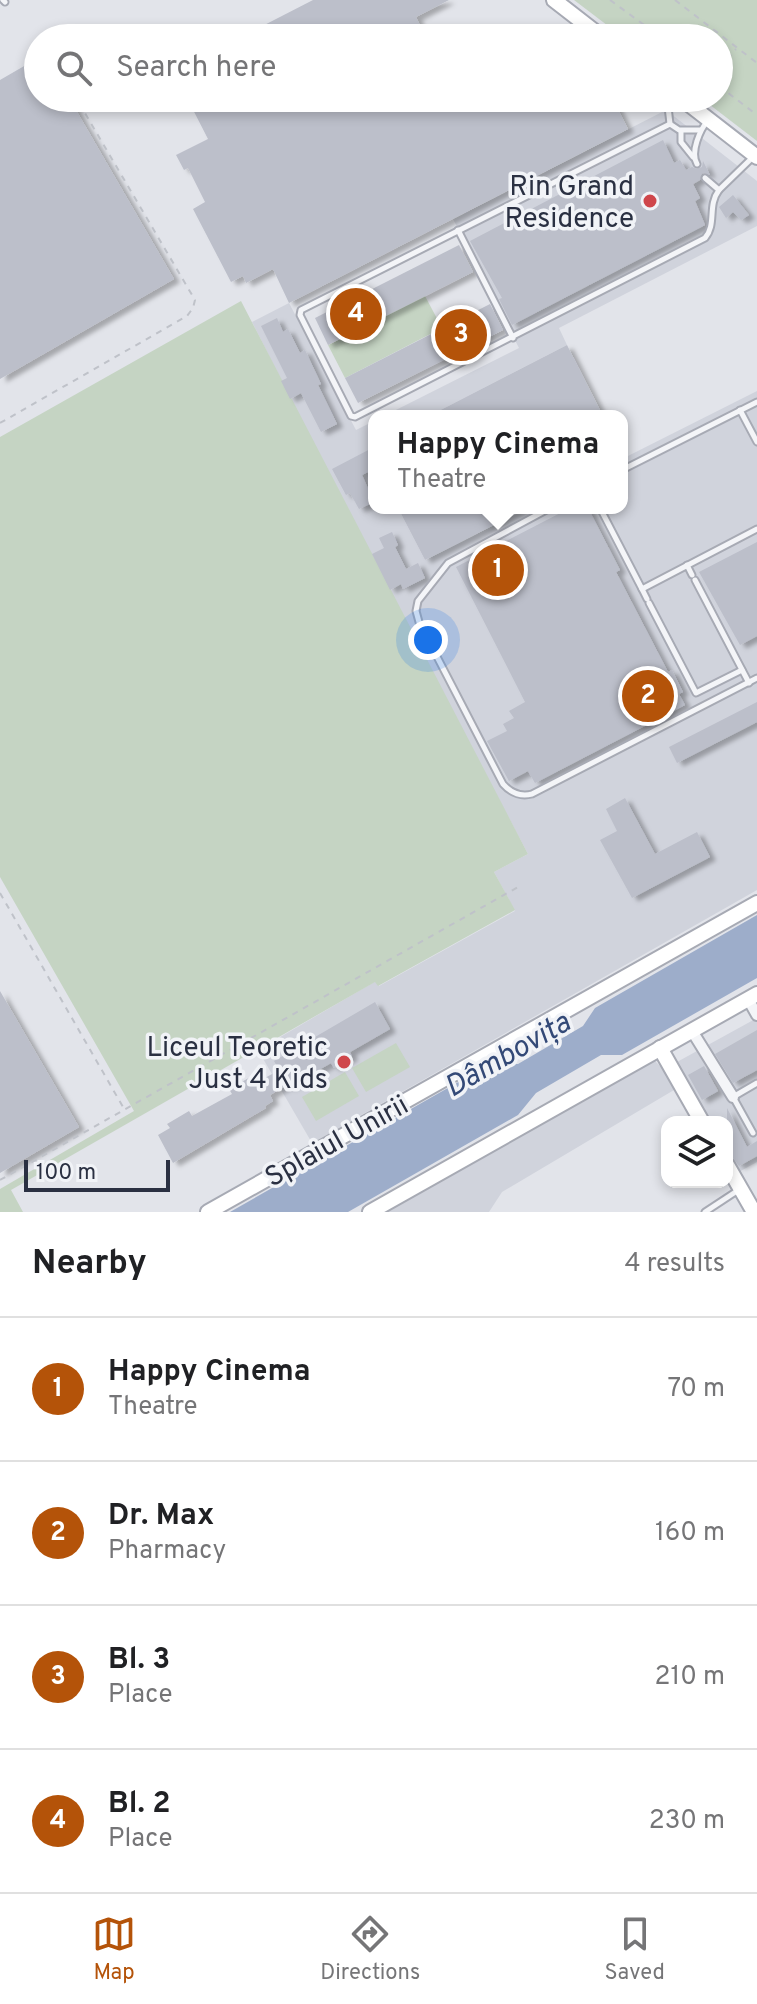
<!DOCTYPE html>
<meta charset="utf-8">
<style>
:root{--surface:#fff;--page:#f6f6f6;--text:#202124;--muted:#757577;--line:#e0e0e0;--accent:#b45309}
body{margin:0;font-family:Overpass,sans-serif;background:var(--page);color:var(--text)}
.controls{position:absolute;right:24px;bottom:24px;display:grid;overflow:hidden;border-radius:16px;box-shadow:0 4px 12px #0003}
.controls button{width:72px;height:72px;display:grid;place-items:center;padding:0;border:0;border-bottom:2px solid var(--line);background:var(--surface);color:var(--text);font:40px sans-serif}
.scale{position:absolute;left:24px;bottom:20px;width:146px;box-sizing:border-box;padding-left:8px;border:4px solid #2a3042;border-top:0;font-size:22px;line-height:28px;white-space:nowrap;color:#2a3042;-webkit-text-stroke:6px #f1f3f7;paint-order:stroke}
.you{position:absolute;left:428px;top:640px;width:28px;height:28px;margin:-20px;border:6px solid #fff;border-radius:50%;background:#1a73e8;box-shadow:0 0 0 12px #1a73e833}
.badge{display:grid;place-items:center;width:52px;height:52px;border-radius:50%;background:var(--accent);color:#fff;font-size:26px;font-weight:700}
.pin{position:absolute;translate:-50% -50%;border:4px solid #fff;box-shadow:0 2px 8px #0006}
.popup{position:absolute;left:368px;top:410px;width:260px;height:104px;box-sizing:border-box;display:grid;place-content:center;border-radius:16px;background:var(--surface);filter:drop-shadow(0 2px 6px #0005);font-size:26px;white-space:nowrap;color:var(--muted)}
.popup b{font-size:30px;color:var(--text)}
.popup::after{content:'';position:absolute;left:50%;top:100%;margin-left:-16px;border:16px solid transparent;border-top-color:var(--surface)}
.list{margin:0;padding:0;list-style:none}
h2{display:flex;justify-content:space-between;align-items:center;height:104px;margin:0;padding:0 32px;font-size:34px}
h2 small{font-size:26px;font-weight:400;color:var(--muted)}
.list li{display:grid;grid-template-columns:52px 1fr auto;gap:24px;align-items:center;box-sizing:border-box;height:144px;padding:0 32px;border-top:2px solid var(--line)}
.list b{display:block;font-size:30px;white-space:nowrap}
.list p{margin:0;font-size:26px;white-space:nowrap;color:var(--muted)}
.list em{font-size:26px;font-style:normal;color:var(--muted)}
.icon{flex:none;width:44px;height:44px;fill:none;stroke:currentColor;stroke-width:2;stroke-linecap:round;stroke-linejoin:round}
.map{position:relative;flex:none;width:757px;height:1212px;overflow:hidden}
.search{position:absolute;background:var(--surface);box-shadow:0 4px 12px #0003;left:24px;right:24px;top:24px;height:88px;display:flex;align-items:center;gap:20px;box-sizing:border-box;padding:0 28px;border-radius:44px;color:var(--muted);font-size:30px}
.sheet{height:680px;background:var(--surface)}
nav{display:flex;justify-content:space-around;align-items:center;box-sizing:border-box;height:112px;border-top:2px solid var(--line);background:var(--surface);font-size:22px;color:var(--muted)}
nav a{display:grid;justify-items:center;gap:4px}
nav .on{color:var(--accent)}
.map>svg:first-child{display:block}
</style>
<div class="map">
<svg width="757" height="1212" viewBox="0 0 757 1212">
<defs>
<filter id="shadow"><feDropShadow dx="6" dy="3.5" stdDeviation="2" flood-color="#0004"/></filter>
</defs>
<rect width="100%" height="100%" fill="#e2e4ea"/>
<g fill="#d0d3dc">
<polygon points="666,110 757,181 757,226 559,328 567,345 429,416 384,416 519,348 453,219"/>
<polygon points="289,303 356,430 374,421 374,444 368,448 374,461 374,508 398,508 425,560 527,508 622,508 622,459 757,391 757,890 312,1143 258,1050 376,981 379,986 515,911 494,872 528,854 391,596 252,322"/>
<polygon points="757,1018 757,1162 737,1173 727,1156 727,1122 707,1122 678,1072 677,1062"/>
<polygon points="653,1059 662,1068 674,1090 502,1192 489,1212 381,1212"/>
</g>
<g fill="#c5d4c3">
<polygon points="574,0 757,0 757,141 701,98 719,98 719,38 624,38"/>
<polygon points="425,296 442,328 345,378 328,345"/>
<polygon points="241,301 528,854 494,872 515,910 378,986 375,982 11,1190 23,1212 0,1212 0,1189 134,1111 0,877 0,437"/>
<polygon points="396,1043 410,1067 366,1092 352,1068"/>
<polygon points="345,1072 359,1096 316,1121 302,1097"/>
</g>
<polygon fill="#9dadca" points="757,915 757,978 622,1055 601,1055 536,1093 518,1115 348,1212 230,1212 490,1064 518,1064 583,1026 595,1008"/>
<g fill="#bcbfca" filter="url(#shadow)">
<polygon points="313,0 449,0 416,17 426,38 239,38"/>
<polygon points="38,58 38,98 69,98 174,279 0,379 0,80"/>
<polygon points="187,98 612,98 628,129 289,303 273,269 246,283 243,276 231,282 193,209 205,202 188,168 184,170 176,155 208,139"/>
<polygon points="663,140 674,163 680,160 686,170 692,167 697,169 702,167 703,161 710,175 702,173 700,180 693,184 700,198 695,201 705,225 512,325 499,299 502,298 470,241"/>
<polygon points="733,195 749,215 741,220 733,212 726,218 719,207"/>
<polygon points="459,245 473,272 328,345 315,318"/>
<polygon points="490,304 503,330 358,403 345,378"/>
<polygon points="277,318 283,332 288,329 300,353 305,350 321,384 318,385 337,424 321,432 301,393 290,399 281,381 287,378 261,326"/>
<polygon points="567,345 603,416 429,416"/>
<polygon points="374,447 374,469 362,475 374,502 359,509 350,493 346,495 332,469"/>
<polygon points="398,508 527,508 425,560"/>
<polygon points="570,508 588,508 620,570 616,572 668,672 672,670 683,692 679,694 685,705 535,783 528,771 509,781 487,741 507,731 503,724 514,718 509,711 525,702 456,567"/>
<polygon points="392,532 398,545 395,547 406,569 418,563 425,578 403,589 401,584 390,590 372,554 384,548 379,538"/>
<polygon points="757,542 757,636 740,645 699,572"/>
<polygon points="757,702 757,722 677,763 669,747"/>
<polygon points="625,798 655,854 697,832 710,857 632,898 600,840 617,831 606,809"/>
<polygon points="0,991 79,1127 0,1173"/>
<polygon points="375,1002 390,1029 350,1052 352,1057 334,1068 331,1063 289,1087 287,1085 270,1095 273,1101 265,1106 266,1108 173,1163 158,1135 170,1128 167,1124 189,1111 192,1116 232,1094 229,1089 254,1075 258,1082 279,1070 274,1061"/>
<polygon points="757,1030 757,1070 733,1083 715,1054"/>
<polygon points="704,1066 718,1091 702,1100 688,1075"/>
<polygon points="727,1108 747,1147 757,1141 757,1156 739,1166 727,1150"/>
</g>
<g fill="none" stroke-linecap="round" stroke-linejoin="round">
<g stroke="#a7aab4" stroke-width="9">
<g id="lane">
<polyline points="3,0 5,2"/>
<polyline points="667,98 670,124"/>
<path d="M700,130h-21l-9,-6 -369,186 -1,5 51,101 4,1 350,-179c12,-14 2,-32 14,-48"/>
<polyline points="681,131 681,142 693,157"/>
<path d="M697,164c-7,-12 3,-34 11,-44"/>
<polyline points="705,178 719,190 753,157"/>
<polyline points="458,230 513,338"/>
<polyline points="740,410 757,442"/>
<polyline points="622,470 757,402"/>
<path d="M550,508l-102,55 -30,38 -2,10 3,11 84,162c8,9 17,13 29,10l225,-116"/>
<polyline points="600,508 642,589 757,529"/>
<polyline points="687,565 692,575"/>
<polyline points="695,580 749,683"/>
<polyline points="642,589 647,599"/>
<polyline points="649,603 696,693 742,670"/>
<polyline points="753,1133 733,1097 757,1083"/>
<polyline points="705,1212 740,1189"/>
</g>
</g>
<g stroke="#a7aab4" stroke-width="14">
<g id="street">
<polyline points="748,999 757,1015"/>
<polyline points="692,1031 733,1097"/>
</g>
</g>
<g stroke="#a7aab4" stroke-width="18">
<g id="secondary">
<polyline points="554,0 603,38"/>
<polyline points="681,98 757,157"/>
<polyline points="660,1048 702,1122"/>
<polyline points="727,1165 754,1212"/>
<polyline points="208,1212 757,903"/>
<polyline points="370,1212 757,994"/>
</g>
</g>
<g stroke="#bfc2c9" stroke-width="2" stroke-dasharray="6 6" stroke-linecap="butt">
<polyline points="610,0 662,38"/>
<polyline points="675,0 757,63"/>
<polyline points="719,68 736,49"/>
<polyline points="719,86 757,115"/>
<polyline points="0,423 187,316 193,308 195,300 76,98"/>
<polyline points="0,893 123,1107"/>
<polyline points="0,1180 518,887"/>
</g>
<use href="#lane" stroke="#f4f5f8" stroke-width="5"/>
<use href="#street" stroke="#f4f5f8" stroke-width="10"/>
<use href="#secondary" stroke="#fff" stroke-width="14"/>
</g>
<g fill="#cf464b" stroke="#f1f3f7" stroke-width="3">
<circle cx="650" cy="201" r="8"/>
<circle cx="344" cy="1062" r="8"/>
</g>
<g text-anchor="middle" stroke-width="7" stroke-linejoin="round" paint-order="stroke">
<g font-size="28" fill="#2a3042" stroke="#f1f3f7" text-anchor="end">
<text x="634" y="195">Rin Grand<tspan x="634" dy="32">Residence</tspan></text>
<text x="328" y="1056">Liceul Teoretic<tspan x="328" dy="32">Just 4 Kids</tspan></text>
</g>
<g font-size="28" fill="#2a3042" stroke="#f1f3f7">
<text transform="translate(336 1140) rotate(-29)" y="10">Splaiul Unirii</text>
</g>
<g font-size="30" font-style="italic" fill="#334977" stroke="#f1f3f7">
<text transform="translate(507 1054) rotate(-30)" y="10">Dâmbovița</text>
</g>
</g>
</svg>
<div class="controls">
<button><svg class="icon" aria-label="layers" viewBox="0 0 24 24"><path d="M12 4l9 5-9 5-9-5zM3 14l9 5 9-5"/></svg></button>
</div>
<div class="scale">100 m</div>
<div class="you"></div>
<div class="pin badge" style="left:498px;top:570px">1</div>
<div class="popup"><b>Happy Cinema</b>Theatre</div>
<div class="pin badge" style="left:648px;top:696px">2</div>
<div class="pin badge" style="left:461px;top:335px">3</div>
<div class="pin badge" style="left:356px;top:314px">4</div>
<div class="search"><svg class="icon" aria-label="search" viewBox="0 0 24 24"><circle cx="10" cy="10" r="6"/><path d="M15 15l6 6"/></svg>Search here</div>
</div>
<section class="sheet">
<h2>Nearby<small>4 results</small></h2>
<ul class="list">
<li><span class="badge">1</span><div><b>Happy Cinema</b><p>Theatre</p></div><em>70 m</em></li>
<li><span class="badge">2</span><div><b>Dr. Max</b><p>Pharmacy</p></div><em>160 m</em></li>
<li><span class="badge">3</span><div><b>Bl. 3</b><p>Place</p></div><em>210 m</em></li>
<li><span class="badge">4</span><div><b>Bl. 2</b><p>Place</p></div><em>230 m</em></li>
</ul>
</section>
<nav>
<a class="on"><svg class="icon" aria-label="map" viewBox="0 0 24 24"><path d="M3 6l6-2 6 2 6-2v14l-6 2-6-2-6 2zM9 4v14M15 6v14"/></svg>Map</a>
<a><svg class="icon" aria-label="directions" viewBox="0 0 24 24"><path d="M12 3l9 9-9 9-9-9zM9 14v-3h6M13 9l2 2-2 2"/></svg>Directions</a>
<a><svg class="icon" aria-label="saved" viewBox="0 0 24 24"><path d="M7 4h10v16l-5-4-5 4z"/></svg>Saved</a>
</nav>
